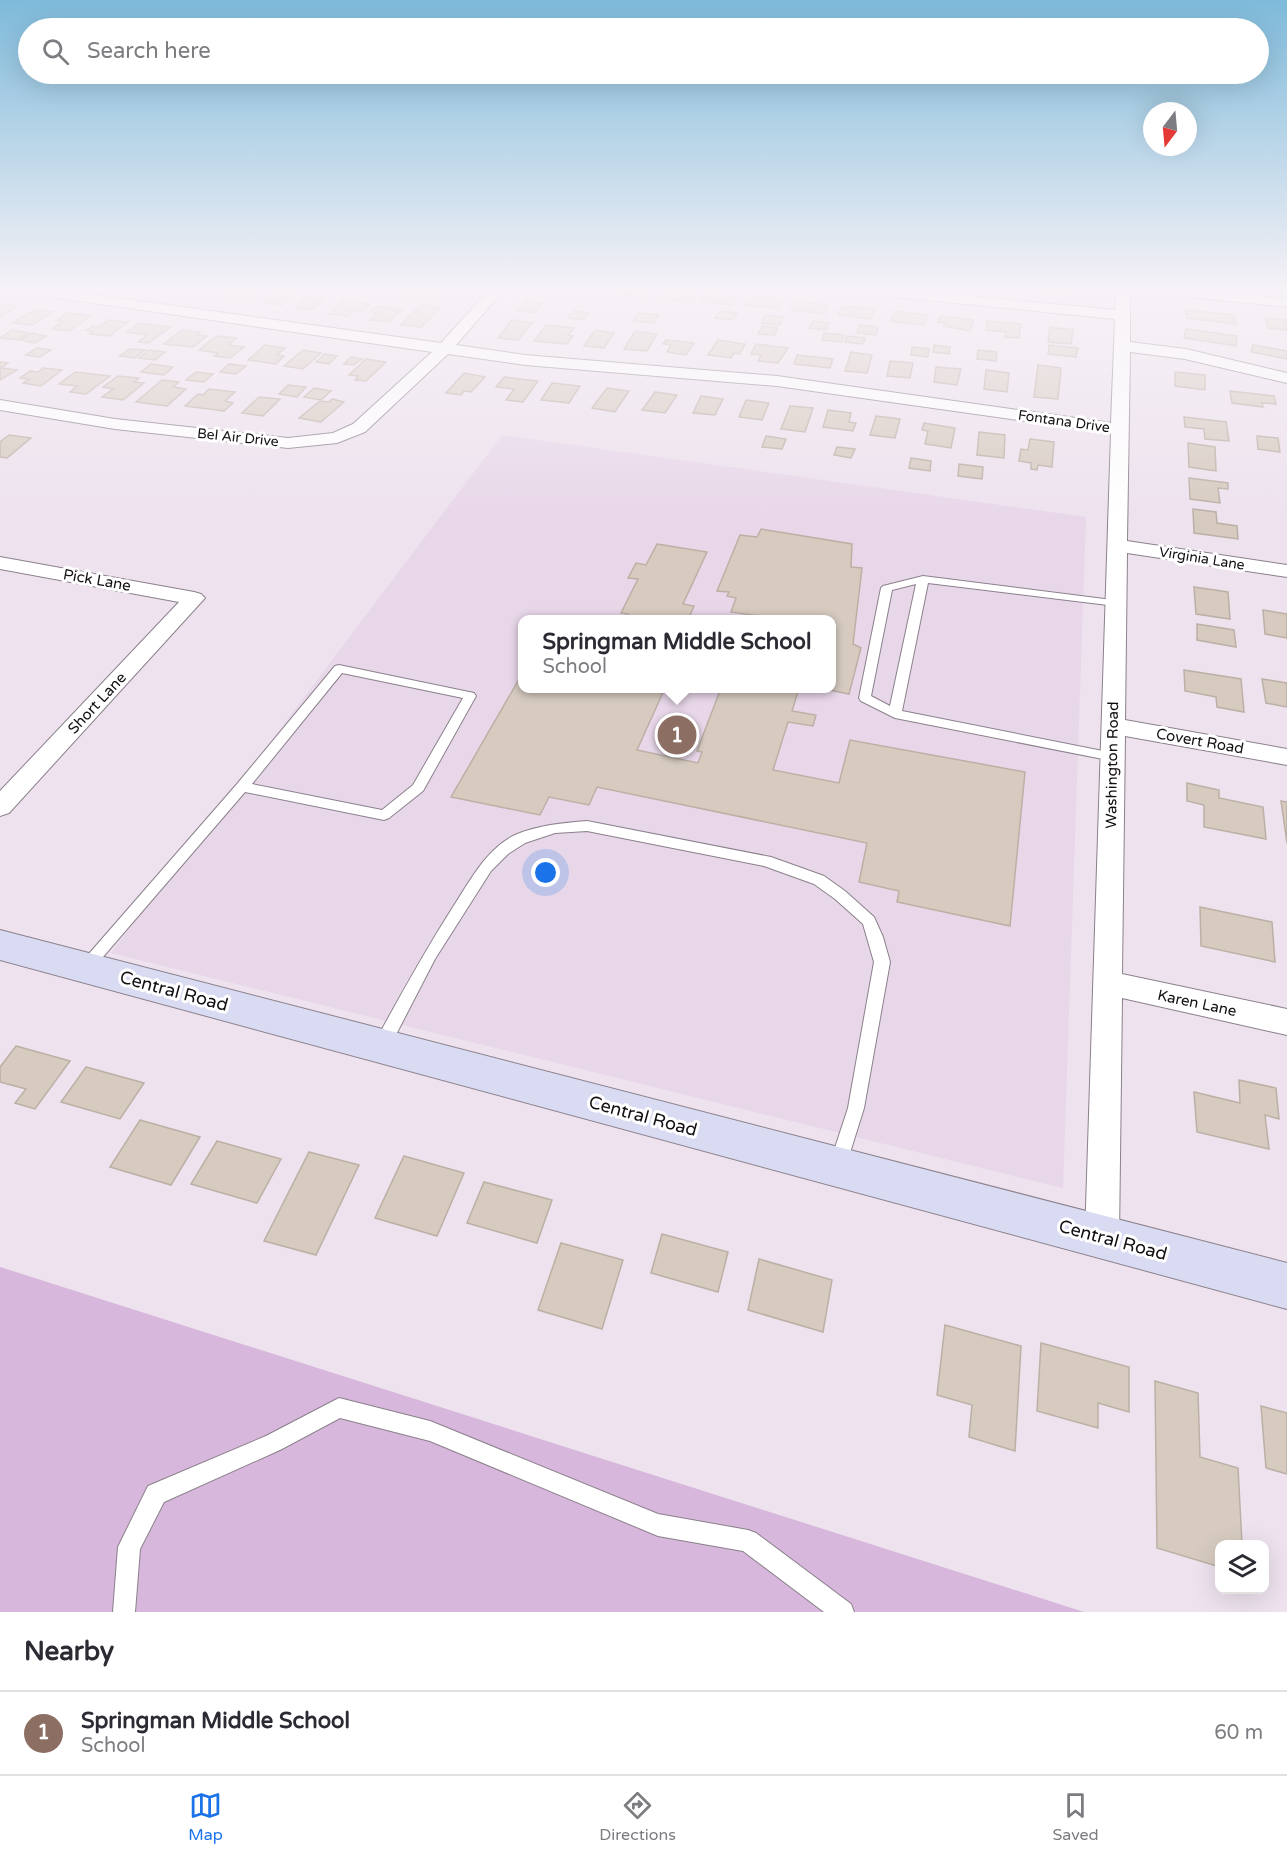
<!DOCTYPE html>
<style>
:root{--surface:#fff;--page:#f2f2f3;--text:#2b2b33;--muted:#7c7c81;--line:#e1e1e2;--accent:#1a73e8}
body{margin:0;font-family:"Varela Round",sans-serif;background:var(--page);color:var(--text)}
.controls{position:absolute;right:18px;bottom:18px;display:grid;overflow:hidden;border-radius:12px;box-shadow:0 6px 24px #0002}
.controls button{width:54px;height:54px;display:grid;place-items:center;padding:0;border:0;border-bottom:2px solid var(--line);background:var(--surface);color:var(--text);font:30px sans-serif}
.compass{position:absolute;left:1143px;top:102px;width:54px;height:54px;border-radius:50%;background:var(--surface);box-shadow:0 6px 24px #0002;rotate:196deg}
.you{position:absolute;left:546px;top:873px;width:21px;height:21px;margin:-15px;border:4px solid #fff;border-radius:50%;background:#1a73e8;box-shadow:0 0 0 9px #1a73e833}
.badge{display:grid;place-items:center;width:39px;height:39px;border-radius:50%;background:var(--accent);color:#fff;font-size:20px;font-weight:700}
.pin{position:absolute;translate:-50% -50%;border:3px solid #fff;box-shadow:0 2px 6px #0006}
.popup{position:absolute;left:518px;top:615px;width:318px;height:78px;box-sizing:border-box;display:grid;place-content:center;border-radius:12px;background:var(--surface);filter:drop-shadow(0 2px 4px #0005);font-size:20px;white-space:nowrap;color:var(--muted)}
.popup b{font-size:22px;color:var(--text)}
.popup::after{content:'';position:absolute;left:50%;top:100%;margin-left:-12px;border:12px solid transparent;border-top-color:var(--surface)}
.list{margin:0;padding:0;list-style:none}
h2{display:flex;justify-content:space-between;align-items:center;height:78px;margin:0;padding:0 24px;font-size:26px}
h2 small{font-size:20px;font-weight:400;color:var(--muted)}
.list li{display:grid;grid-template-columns:39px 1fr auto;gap:18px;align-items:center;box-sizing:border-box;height:84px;padding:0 24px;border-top:2px solid var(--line)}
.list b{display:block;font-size:22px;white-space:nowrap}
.list p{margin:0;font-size:20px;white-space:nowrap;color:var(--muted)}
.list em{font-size:20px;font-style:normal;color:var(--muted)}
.icon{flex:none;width:33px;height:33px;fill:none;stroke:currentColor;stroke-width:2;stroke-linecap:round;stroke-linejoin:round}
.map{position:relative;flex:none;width:1287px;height:1612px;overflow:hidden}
.search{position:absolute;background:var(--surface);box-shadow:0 6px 24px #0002;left:18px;right:18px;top:18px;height:66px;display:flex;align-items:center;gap:15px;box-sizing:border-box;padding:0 21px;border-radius:33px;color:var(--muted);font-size:22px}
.sheet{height:162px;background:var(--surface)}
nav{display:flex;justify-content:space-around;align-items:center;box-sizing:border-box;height:84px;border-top:2px solid var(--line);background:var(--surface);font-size:16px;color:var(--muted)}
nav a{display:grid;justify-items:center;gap:3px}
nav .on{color:var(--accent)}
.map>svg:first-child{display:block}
</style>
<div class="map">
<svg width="1287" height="1612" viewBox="0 0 1287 1612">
<rect width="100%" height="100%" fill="#ede2ee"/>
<path fill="#e8d7e9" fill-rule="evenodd" d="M502,435l584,82 -23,671 -952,-235zM522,620h309v68h-309z"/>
<polygon fill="#d7b7db" points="0,1267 1084,1612 0,1612"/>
<g fill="#d7cbc0" stroke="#bcb0a5" stroke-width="1.5">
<polygon points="225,292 259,292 248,300 219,296"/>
<polygon points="276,292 297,292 282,305 263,303"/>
<polygon points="406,292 423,292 417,298 401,297"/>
<polygon points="429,292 436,292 444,293 436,301 422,299"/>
<polygon points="617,292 652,292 649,297 615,294"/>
<polygon points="664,292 699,292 692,303 659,299"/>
<polygon points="706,292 738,296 732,305 700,301"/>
<polygon points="1033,292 1070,292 1070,296"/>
<polygon points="311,294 327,296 311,310 295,308"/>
<polygon points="751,296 783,300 778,309 745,305"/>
<polygon points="343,301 370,304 361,312 353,311 349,316 330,314"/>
<polygon points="526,301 543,303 535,313 517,311"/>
<polygon points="796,301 828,305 824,314 791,310"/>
<polygon points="0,304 17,306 0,317"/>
<polygon points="421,305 441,307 421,327 401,325"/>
<polygon points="376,306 402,309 389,322 370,320 377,313 370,312"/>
<polygon points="842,306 875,309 871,319 838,315"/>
<polygon points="34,310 53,312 32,325 13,323"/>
<polygon points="1186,310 1234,315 1236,324 1187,318"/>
<polygon points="574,311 589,313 583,320 568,318"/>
<polygon points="720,311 737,313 733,320 715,318"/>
<polygon points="895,311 927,315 924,325 891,321"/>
<polygon points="67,313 91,316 69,331 52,329 63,321 57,321"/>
<polygon points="639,313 659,315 654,323 633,321"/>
<polygon points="765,315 783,317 780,325 762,323"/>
<polygon points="940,316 973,320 970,331 944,326 945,323 938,322"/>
<polygon points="1266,318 1287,320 1287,330 1268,328"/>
<polygon points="109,320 128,322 109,336 90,334 93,331 86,330 93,326 99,327"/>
<polygon points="512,320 532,323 518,340 498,338"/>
<polygon points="813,321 829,323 826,330 809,328"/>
<polygon points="987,321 1021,324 1019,338 1005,337 1006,332 986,330"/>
<polygon points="139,323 170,327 149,343 138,342 147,335 127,332"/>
<polygon points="546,325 574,328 568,335 573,336 567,344 534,341"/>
<polygon points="859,325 878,327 876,335 857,333"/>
<polygon points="762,326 778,328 775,335 758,334"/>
<polygon points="1050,327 1073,330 1071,344 1048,342"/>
<polygon points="1186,329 1237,336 1236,346 1184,338"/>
<polygon points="12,330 29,333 18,340 0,338"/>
<polygon points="182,330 200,332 197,335 207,336 193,347 164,344"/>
<polygon points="595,330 614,333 604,348 584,346"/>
<polygon points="635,331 657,334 647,351 624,349"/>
<polygon points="32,333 46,336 35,343 21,340"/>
<polygon points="824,333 844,335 842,342 822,340"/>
<polygon points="216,336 236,338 229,345 244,347 230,358 214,356 218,353 199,350"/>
<polygon points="847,336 865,338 863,344 845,342"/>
<polygon points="666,340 694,343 686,355 667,352 671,345 663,344"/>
<polygon points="718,340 745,344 740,354 734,353 731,358 708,355"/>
<polygon points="756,344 788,348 778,363 758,361 761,355 751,354"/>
<polygon points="265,345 285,348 277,355 284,356 276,364 248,360"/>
<polygon points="934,345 950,347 949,354 933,352"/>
<polygon points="1049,345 1078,348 1076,357 1048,354"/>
<polygon points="1253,345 1287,351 1287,359 1251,352"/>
<polygon points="912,347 929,349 928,357 911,355"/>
<polygon points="37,348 51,350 40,357 26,355"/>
<polygon points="129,349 145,350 135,358 120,356"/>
<polygon points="149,350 165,352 155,360 139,358"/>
<polygon points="303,350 321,353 303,369 284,366"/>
<polygon points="978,350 997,352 996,361 977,359"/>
<polygon points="851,352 872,355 867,373 845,371"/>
<polygon points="325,354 337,356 329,364 316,362"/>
<polygon points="797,355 833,359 830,368 794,364"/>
<polygon points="351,357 362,359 354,365 344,364"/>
<polygon points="366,359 386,362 366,381 355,380 358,376 349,375"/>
<polygon points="890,361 913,363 910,378 887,376"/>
<polygon points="0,362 8,363 1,368 17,370 0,380"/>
<polygon points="151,364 173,367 164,375 141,372"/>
<polygon points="229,364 246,366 236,374 220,372"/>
<polygon points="1038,365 1061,368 1058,399 1034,397"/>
<polygon points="936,367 961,369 957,385 934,382"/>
<polygon points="43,368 62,370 41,386 23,383 29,379 20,378 30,371 38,372"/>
<polygon points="986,370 1009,373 1007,392 984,389"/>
<polygon points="75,372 110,376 86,394 70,392 77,386 59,384"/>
<polygon points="196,372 213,374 204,382 186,380"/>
<polygon points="1175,372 1205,375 1205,390 1175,386"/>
<polygon points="464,373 485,377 471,392 464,391 461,395 446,393"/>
<polygon points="118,376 139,378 134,382 144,383 123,400 102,397 113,389 103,387"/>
<polygon points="504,377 538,381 523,402 506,400 514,389 496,387"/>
<polygon points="162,380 179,382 173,387 186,389 167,406 136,402"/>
<polygon points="552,383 580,386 569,403 541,400"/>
<polygon points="288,385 306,387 297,397 279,394"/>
<polygon points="314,388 331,391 321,400 304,397"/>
<polygon points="607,388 629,391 615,412 592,408"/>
<polygon points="209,389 235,392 225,401 233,403 224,411 185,406 198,394 203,395"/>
<polygon points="1230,391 1274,396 1276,404 1262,403 1263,407 1232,403"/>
<polygon points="655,392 677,395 665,413 642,410"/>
<polygon points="701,396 723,399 715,415 693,413"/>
<polygon points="259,397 280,399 263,416 242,413"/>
<polygon points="332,399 344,402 321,422 299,418 320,401 329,402"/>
<polygon points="746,400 769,403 762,420 739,417"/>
<polygon points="790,406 813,408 805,432 781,429"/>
<polygon points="828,410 851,413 849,422 856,423 853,431 823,427"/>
<polygon points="876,416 900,419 895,438 870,435"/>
<polygon points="1184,417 1226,422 1229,441 1205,439 1204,429 1185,427"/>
<polygon points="924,423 955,428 951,448 925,444 928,431 922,430"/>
<polygon points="979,432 1005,435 1004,458 977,455"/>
<polygon points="9,435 31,438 7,458 0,457 0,442"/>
<polygon points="766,436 786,439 782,449 762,447"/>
<polygon points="1257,436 1278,438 1280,452 1258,449"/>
<polygon points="1030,439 1054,442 1052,467 1038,465 1037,470 1031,469 1031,463 1019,461 1021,449 1028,450"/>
<polygon points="1188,443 1215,447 1216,471 1189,467"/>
<polygon points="837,447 855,449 851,458 834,455"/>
<polygon points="911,458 931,461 930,471 909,468"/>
<polygon points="959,464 983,467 982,479 958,476"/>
<polygon points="1189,478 1228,483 1228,489 1218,488 1220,503 1190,499"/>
<polygon points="1193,509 1216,512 1217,523 1237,526 1238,539 1194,533"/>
<polygon points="761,529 852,544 851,567 862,568 853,644 861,648 849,694 820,688 831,688 831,620 765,620 766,617 731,612 736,598 727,596 729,592 717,591 740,535 757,537"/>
<polygon points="657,544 707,552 683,604 694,606 688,620 625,620 628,614 621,613 638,579 628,578 636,563 646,565"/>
<polygon points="1194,587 1228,592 1230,619 1196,614"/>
<polygon points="1263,610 1287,614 1287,638 1265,634"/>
<polygon points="1197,624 1234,630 1236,647 1197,640"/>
<polygon points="1184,670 1241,679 1244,712 1217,707 1216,697 1185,691"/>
<polygon points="522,674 522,688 665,688 637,750 698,763 702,752 697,751 721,688 799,688 792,711 816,715 813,726 788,722 773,770 839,783 850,740 1025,772 1010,926 897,902 899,891 859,882 867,843 597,787 589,805 549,797 540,815 451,797"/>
<polygon points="1262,679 1287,683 1287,707 1266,703"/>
<polygon points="1187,783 1219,790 1219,798 1263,807 1266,839 1204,827 1204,805 1187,801"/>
<polygon points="1281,801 1287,802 1287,843"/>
<polygon points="1200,907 1272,922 1275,962 1201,946"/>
<polygon points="16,1046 70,1061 35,1109 15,1103 26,1089 0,1082 0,1067"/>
<polygon points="86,1067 144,1083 120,1119 61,1102"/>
<polygon points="1239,1080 1276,1088 1279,1119 1265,1115 1269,1149 1197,1132 1194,1092 1240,1103"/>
<polygon points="140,1120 200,1137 171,1185 110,1167"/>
<polygon points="217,1141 281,1159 257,1203 191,1184"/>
<polygon points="309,1152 359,1165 316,1255 264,1241"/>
<polygon points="404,1156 464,1173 437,1236 375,1218"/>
<polygon points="484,1182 552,1200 537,1243 467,1223"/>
<polygon points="662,1234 728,1252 718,1292 651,1273"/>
<polygon points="561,1243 623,1260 602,1329 538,1310"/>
<polygon points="759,1259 832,1280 823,1332 748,1310"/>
<polygon points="945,1325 1021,1346 1015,1451 969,1437 972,1405 937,1395"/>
<polygon points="1041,1343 1129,1367 1129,1412 1098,1403 1098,1428 1037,1411"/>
<polygon points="1155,1381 1198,1393 1200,1457 1238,1468 1242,1544 1220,1544 1220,1567 1157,1548"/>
<polygon points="1261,1406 1287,1413 1287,1474 1266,1468"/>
</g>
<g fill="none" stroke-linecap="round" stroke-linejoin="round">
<g stroke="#8b818c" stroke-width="2">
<g id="lane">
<path d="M923,576l197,25 2,2 -6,3 -188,-23 -26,128 211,42 5,1 1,3 -1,3 -5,1 -218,-43 -34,-17 -2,-3 22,-110 2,-2zM916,584l-26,122 -19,-10 21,-106z"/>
<path d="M339,665l135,28 2,3 -53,95 -34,27 -5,2 -139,-28 -155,180 -5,2 -5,-2 -3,-4 3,-4 157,-180 98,-118zM342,673l121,25 -50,87 -31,25 -130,-26z"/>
<path d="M587,821l184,36 53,19 21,15 29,26 9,20 7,25 -26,146 -20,64 -6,2 -6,-2 -3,-6 19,-58 26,-146 -11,-38 -28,-25 -21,-15 -50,-18 -177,-35 -32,2 -30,10 -17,11 -17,17 -56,88 -48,93 -6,2 -6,-2 -2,-5 2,-5c25,-46 50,-91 78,-135 17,-26 33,-58 62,-72 23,-10 48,-12 72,-14z"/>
<polygon points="339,1398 430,1421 658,1514 748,1530 756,1533 851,1604 854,1612 824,1612 743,1551 658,1536 430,1441 340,1418 280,1450 164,1502 140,1549 135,1612 113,1612 118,1547 148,1486 266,1436"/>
</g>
</g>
<g stroke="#8b818c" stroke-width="2">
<g id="street">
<polygon points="38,292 74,292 441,343 487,292 502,292 456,345 525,355 777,376 1111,423 1115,319 886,296 879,292 928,292 1115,310 1116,292 1130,292 1130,342 1186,349 1287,373 1287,383 1185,359 1130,352 1127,541 1287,565 1287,577 1127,553 1125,720 1287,749 1287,765 1125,736 1122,974 1287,1009 1287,1035 1122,998 1119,1238 1114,1250 1102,1255 1090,1250 1085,1238 1111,433 777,386 525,365 448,354 365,432 337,443 288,448 115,429 0,410 0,400 115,419 288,438 333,433 353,424 432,352 45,296"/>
<polygon points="1173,292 1220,292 1287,299 1287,307 1180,296"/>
<polygon points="0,557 194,592 201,594 205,598 9,813 0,816 0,791 179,602 0,569"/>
</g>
</g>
<g stroke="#8b818c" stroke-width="2">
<polygon id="secondary" points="0,930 1287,1263 1287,1309 0,960"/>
</g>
<use href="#lane" fill="#fff" fill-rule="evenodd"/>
<use href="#street" fill="#fff" fill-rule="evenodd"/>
<use href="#secondary" fill="#d9dbf2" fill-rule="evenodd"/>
</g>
<linearGradient id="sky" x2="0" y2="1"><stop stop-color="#7ebada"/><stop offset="0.56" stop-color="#f7f2f7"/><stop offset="1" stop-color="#f7f2f7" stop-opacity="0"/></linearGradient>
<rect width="1287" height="517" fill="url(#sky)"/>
<g text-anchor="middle" stroke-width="6" stroke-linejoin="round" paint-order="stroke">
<g font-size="14" fill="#120e12" stroke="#fff">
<text transform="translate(1064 421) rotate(8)" y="5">Fontana Drive</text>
<text transform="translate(238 437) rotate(6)" y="5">Bel Air Drive</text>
<text transform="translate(1202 558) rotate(9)" y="5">Virginia Lane</text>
</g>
<g font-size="15" fill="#120e12" stroke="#fff">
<text transform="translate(97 580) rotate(10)" y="5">Pick Lane</text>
<text transform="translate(97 703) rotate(-47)" y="5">Short Lane</text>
<text transform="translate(1200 741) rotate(10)" y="5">Covert Road</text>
<text transform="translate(1112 765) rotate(-89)" y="5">Washington Road</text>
<text transform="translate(1197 1003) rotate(12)" y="5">Karen Lane</text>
</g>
<g font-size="18" fill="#120e12" stroke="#fff">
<text transform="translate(174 991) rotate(15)" y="6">Central Road</text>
<text transform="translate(643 1116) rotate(15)" y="6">Central Road</text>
<text transform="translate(1113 1240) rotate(15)" y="6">Central Road</text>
</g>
</g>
</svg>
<div class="controls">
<button><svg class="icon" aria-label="layers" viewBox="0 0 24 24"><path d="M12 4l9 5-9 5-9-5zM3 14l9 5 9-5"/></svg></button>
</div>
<svg class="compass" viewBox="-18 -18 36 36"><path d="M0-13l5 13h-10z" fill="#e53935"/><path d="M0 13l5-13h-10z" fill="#7c7c81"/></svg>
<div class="you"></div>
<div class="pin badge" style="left:677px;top:735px;background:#8d6e63">1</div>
<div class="popup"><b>Springman Middle School</b>School</div>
<div class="search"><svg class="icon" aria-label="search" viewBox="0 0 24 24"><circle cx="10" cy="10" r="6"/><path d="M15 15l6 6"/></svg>Search here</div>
</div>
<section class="sheet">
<h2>Nearby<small></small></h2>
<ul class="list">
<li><span class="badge" style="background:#8d6e63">1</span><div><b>Springman Middle School</b><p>School</p></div><em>60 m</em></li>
</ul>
</section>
<nav>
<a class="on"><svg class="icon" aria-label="map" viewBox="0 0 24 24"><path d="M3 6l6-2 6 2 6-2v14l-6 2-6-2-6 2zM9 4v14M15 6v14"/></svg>Map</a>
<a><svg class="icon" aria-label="directions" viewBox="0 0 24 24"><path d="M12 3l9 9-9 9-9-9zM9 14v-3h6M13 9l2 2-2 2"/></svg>Directions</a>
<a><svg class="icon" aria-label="saved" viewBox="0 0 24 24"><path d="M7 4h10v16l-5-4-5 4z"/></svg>Saved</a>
</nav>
